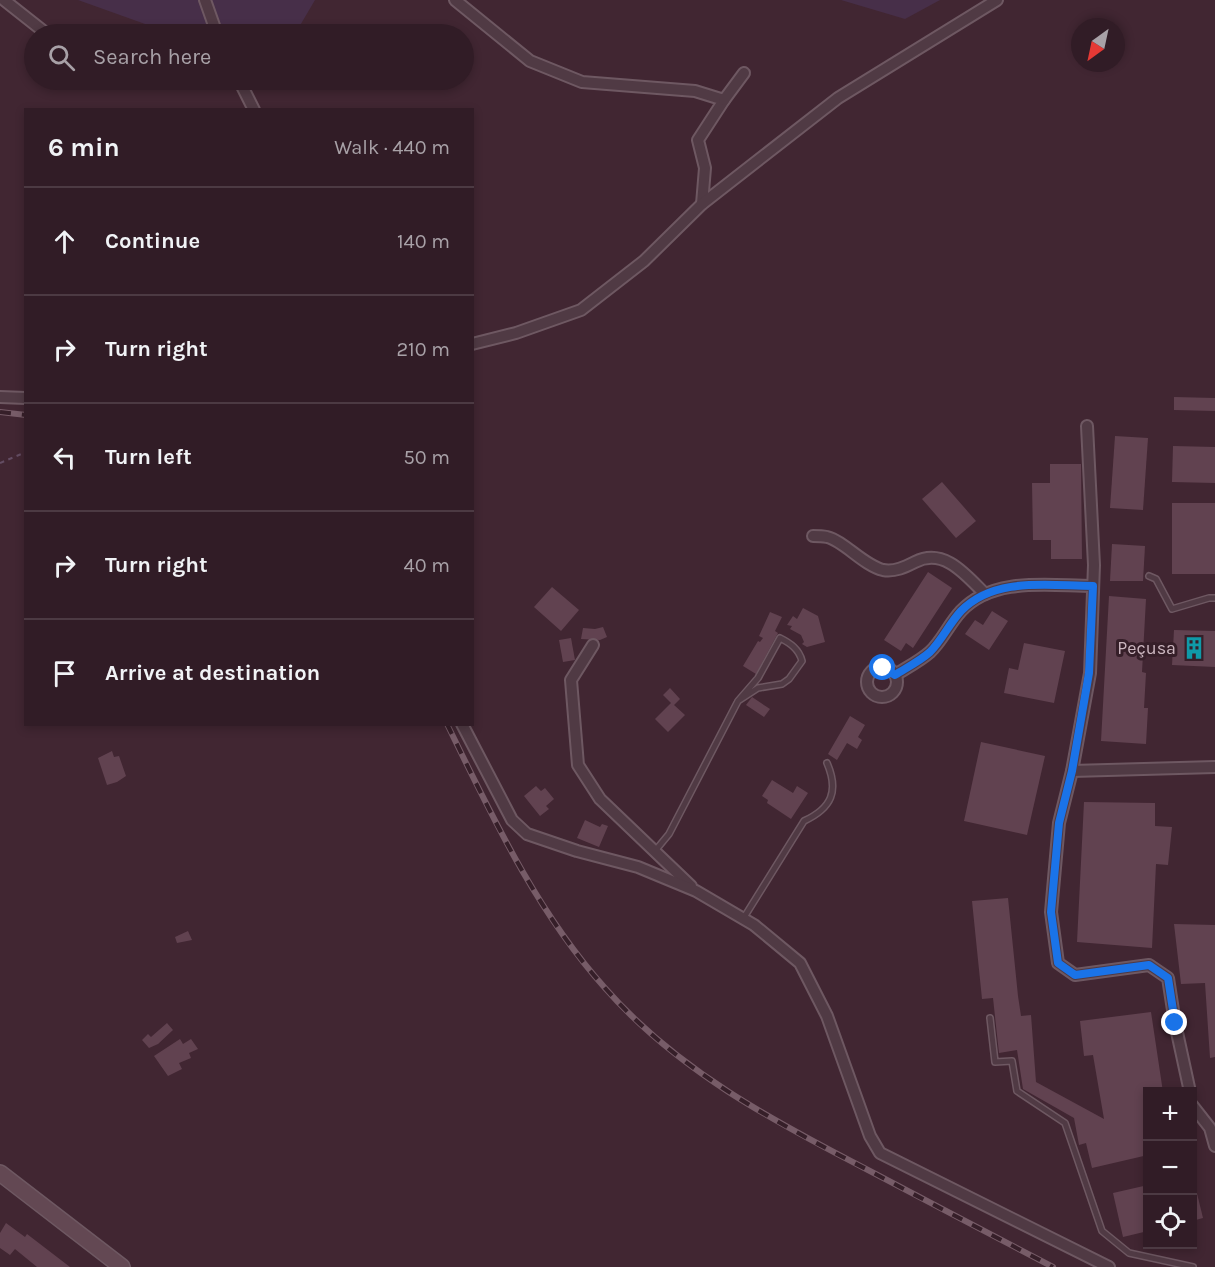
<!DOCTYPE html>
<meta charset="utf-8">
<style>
:root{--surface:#311c26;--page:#39252e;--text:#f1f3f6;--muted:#a8a1a7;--line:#4c3a43}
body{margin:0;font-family:Karla,sans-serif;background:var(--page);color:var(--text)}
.controls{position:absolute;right:18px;bottom:18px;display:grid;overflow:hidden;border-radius:0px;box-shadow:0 3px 9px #0003}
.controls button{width:54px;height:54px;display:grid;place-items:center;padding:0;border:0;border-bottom:2px solid var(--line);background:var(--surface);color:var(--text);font:30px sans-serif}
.compass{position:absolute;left:1071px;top:18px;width:54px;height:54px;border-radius:50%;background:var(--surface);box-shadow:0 3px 9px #0003;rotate:213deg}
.stop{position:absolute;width:18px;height:18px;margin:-14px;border:4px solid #1a73e8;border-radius:50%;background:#fff}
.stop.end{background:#1a73e8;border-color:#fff;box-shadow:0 2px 6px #0008}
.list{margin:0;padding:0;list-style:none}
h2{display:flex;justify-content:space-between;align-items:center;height:78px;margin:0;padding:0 24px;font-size:26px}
h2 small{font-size:20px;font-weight:400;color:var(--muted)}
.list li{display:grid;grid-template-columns:39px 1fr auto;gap:18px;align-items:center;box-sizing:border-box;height:108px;padding:0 24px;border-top:2px solid var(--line)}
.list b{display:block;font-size:22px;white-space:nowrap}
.list em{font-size:20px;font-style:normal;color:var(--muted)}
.icon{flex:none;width:33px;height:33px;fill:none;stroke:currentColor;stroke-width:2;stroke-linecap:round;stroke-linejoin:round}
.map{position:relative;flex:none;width:1215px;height:1267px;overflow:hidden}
.search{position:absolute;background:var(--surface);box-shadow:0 3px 9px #0003;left:24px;top:24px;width:450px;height:66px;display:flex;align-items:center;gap:15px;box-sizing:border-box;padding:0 21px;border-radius:33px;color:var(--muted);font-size:22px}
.panel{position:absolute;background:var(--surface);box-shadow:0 3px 9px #0003;left:24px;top:108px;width:450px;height:618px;border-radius:0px}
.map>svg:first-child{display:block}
</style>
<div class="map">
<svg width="1215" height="1267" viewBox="0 0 1215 1267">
<rect width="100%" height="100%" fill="#412632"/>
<g fill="#472f49">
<polygon points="78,0 315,0 295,34 173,34"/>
<polygon points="841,0 940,0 905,19"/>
</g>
<g fill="#614250">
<polygon points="1174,397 1215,398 1215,411 1174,410"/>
<polygon points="1115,436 1148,438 1143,510 1110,508"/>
<polygon points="1173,446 1215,447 1215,483 1172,482"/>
<polygon points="1050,464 1081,464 1082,559 1051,559 1051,540 1033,540 1032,483 1050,483"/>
<polygon points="942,482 976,521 956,538 922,499"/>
<rect x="1172" y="503" width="43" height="71"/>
<polygon points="1112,544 1145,546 1143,581 1110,581"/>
<polygon points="928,572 952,588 913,648 906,643 901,651 884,640"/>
<polygon points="552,587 579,610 561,631 534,607"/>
<polygon points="1109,596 1146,599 1142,672 1146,673 1144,708 1148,708 1146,744 1101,741"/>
<polygon points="803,608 818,616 825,642 807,647 802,644 804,642 801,635 790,629 792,626 787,625 793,616 797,619"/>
<polygon points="992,611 1008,621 989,650 965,634 975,620 983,625"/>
<polygon points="770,612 782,617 775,631 778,633 756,674 743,666 758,641 760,642 763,638 759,636"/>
<polygon points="603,627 607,637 600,640 581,639 583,628 595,629"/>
<polygon points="1174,630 1215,631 1215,667 1172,665"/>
<polygon points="571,638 575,660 563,662 559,640"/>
<polygon points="1024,643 1065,651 1054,703 1004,693 1009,668 1018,670"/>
<polygon points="670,688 680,699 674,705 685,715 668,732 655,719 671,703 663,695"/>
<polygon points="752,697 770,709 764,717 746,705"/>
<polygon points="850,716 865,725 858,737 862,740 857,749 847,743 837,760 828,754"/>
<polygon points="981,742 1045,756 1027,835 964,821"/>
<polygon points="112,751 114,757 119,756 126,776 117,782 107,785 98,758"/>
<polygon points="772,780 793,793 797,786 808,793 791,819 767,803 768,800 762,796"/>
<polygon points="536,786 541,791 545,788 554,799 546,806 549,809 540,816 524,796"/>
<polygon points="1084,802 1155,803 1155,826 1172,827 1168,865 1156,864 1152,948 1077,942"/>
<polygon points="585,820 600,827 602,824 608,826 599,847 577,838"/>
<polygon points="1008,898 1018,996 1021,1016 1031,1015 1036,1082 1104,1119 1093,1055 1084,1056 1080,1021 1151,1012 1163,1092 1148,1092 1148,1093 1144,1094 1148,1122 1148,1155 1092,1168 1086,1143 1079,1145 1074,1118 1023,1089 1017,1050 999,1053 993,998 982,999 972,901"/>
<polygon points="1174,924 1215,925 1215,1057 1210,1058 1205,983 1181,984"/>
<polygon points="188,931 192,940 177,943 175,937"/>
<polygon points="167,1023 173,1030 158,1044 149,1048 142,1040 148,1034 151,1037"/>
<polygon points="180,1039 183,1044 191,1039 198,1049 189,1053 191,1058 179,1063 182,1069 168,1076 154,1056"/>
<polygon points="1193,1177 1203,1218 1192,1221 1192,1178"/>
<polygon points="1148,1185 1148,1231 1123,1237 1113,1193"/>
<polygon points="6,1223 25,1237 27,1234 70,1267 37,1267 15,1249 10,1255 0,1248 0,1233"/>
</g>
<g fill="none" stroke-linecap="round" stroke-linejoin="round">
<g stroke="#6e5862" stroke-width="8">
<g id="lane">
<polyline points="1149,576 1156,579 1172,609 1209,598 1215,598"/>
<path d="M655,851l14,-17 69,-133 20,-13 24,-4 7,-5 13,-18c-3,-12 -12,-18 -22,-23l-22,40 -20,23"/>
<path d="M743,919l61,-98c28,-13 35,-30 23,-58"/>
<polyline points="990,1018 995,1062 1012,1061 1017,1091 1065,1123 1102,1231 1129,1253 1193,1267"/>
</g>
</g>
<g stroke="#6e5862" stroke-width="14">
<g id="street">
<polyline points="4,0 47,34"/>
<polyline points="205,0 217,34"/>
<polyline points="455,0 530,61 582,82 695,91 724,100 698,140 705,168 702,204"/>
<polyline points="202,34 216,32"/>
<polyline points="239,80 254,110"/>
<polyline points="724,100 744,73"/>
<polyline points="472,344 516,333 581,310 644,261 702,204 838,98 997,0"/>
<polyline points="0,397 26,398"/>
<polyline points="1087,426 1094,565 1090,673 1072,771 1059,823 1051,912 1058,963 1075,975 1149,965 1168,978 1175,1023 1190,1092"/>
<path d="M813,536c4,0 9,0 14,1 17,4 36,28 56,33 12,2 22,-3 32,-8 29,-15 51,13 70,32"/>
<polyline points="593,645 571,680 578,765 600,799 691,886"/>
<circle cx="882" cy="682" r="15"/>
<path d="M895,675c11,-7 25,-14 35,-23 12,-11 19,-28 31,-41 33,-35 88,-25 132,-25"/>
<polyline points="462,724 512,820 527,834 577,851 638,867 696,891 754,925 800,963 827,1016 870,1136 880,1153 1109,1267"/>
<polyline points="1072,771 1215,767"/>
<polyline points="1192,1105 1210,1128 1215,1146"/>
</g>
</g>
<g stroke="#6e5862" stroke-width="18">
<polyline id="secondary" points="0,1173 122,1267"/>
</g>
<polyline stroke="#644d63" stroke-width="2" stroke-dasharray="4.5 4.5" stroke-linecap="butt" points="0,463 26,452"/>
<use href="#lane" stroke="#503a44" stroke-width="5"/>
<use href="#street" stroke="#503a44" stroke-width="10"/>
<use href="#secondary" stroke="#634853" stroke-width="15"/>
<g stroke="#775c68" stroke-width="6">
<g id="rail">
<polyline points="0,412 26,415"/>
<path d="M447,724c45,92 89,187 158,264 72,82 168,133 263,182 62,33 124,65 185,97"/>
</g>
</g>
<use href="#rail" stroke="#361f29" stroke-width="4" stroke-dasharray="11" stroke-linecap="butt"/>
</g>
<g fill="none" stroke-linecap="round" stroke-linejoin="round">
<path stroke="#1a73e8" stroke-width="8" d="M883,668l12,7c11,-7 25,-14 35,-23 12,-12 19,-28 31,-41 34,-35 88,-25 132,-25l-4,87 -17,98 -13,52 -8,89 7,51 17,12 74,-10 19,13 7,45"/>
</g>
<defs>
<g id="building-bare" transform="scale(1.8)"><path d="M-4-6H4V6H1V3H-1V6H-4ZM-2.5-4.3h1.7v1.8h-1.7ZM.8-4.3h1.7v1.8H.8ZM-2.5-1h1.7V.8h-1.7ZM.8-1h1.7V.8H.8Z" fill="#0f9aa8" stroke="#361f29" stroke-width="2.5" paint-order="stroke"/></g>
</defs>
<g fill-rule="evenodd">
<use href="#building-bare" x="1194" y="648"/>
</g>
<g text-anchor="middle" stroke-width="6" stroke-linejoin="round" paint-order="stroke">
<g font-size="18" fill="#cbb6bf" stroke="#361f29" text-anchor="end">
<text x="1176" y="654">Peçusa</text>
</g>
</g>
</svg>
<div class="controls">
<button>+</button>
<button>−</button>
<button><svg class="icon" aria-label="locate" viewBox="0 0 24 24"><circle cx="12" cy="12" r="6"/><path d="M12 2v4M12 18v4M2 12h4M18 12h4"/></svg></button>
</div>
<svg class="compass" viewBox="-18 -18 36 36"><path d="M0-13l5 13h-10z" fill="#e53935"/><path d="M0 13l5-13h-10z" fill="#a8a1a7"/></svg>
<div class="stop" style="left:883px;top:668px"></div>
<div class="stop end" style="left:1175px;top:1023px"></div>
<div class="search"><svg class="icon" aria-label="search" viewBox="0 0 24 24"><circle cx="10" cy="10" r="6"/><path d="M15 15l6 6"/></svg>Search here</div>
<section class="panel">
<h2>6 min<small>Walk · 440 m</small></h2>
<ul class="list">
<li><svg class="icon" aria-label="ahead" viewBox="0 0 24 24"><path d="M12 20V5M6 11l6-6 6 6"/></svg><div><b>Continue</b></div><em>140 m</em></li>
<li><svg class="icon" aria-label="right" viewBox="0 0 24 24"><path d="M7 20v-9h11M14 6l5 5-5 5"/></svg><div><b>Turn right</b></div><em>210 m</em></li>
<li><svg class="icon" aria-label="left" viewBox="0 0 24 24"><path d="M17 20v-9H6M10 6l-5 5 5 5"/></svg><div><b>Turn left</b></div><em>50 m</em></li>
<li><svg class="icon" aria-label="right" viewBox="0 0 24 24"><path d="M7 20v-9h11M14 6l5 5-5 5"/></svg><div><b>Turn right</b></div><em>40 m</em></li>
<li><svg class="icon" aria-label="arrive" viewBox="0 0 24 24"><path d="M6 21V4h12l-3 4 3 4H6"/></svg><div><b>Arrive at destination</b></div></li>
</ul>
</section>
</div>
